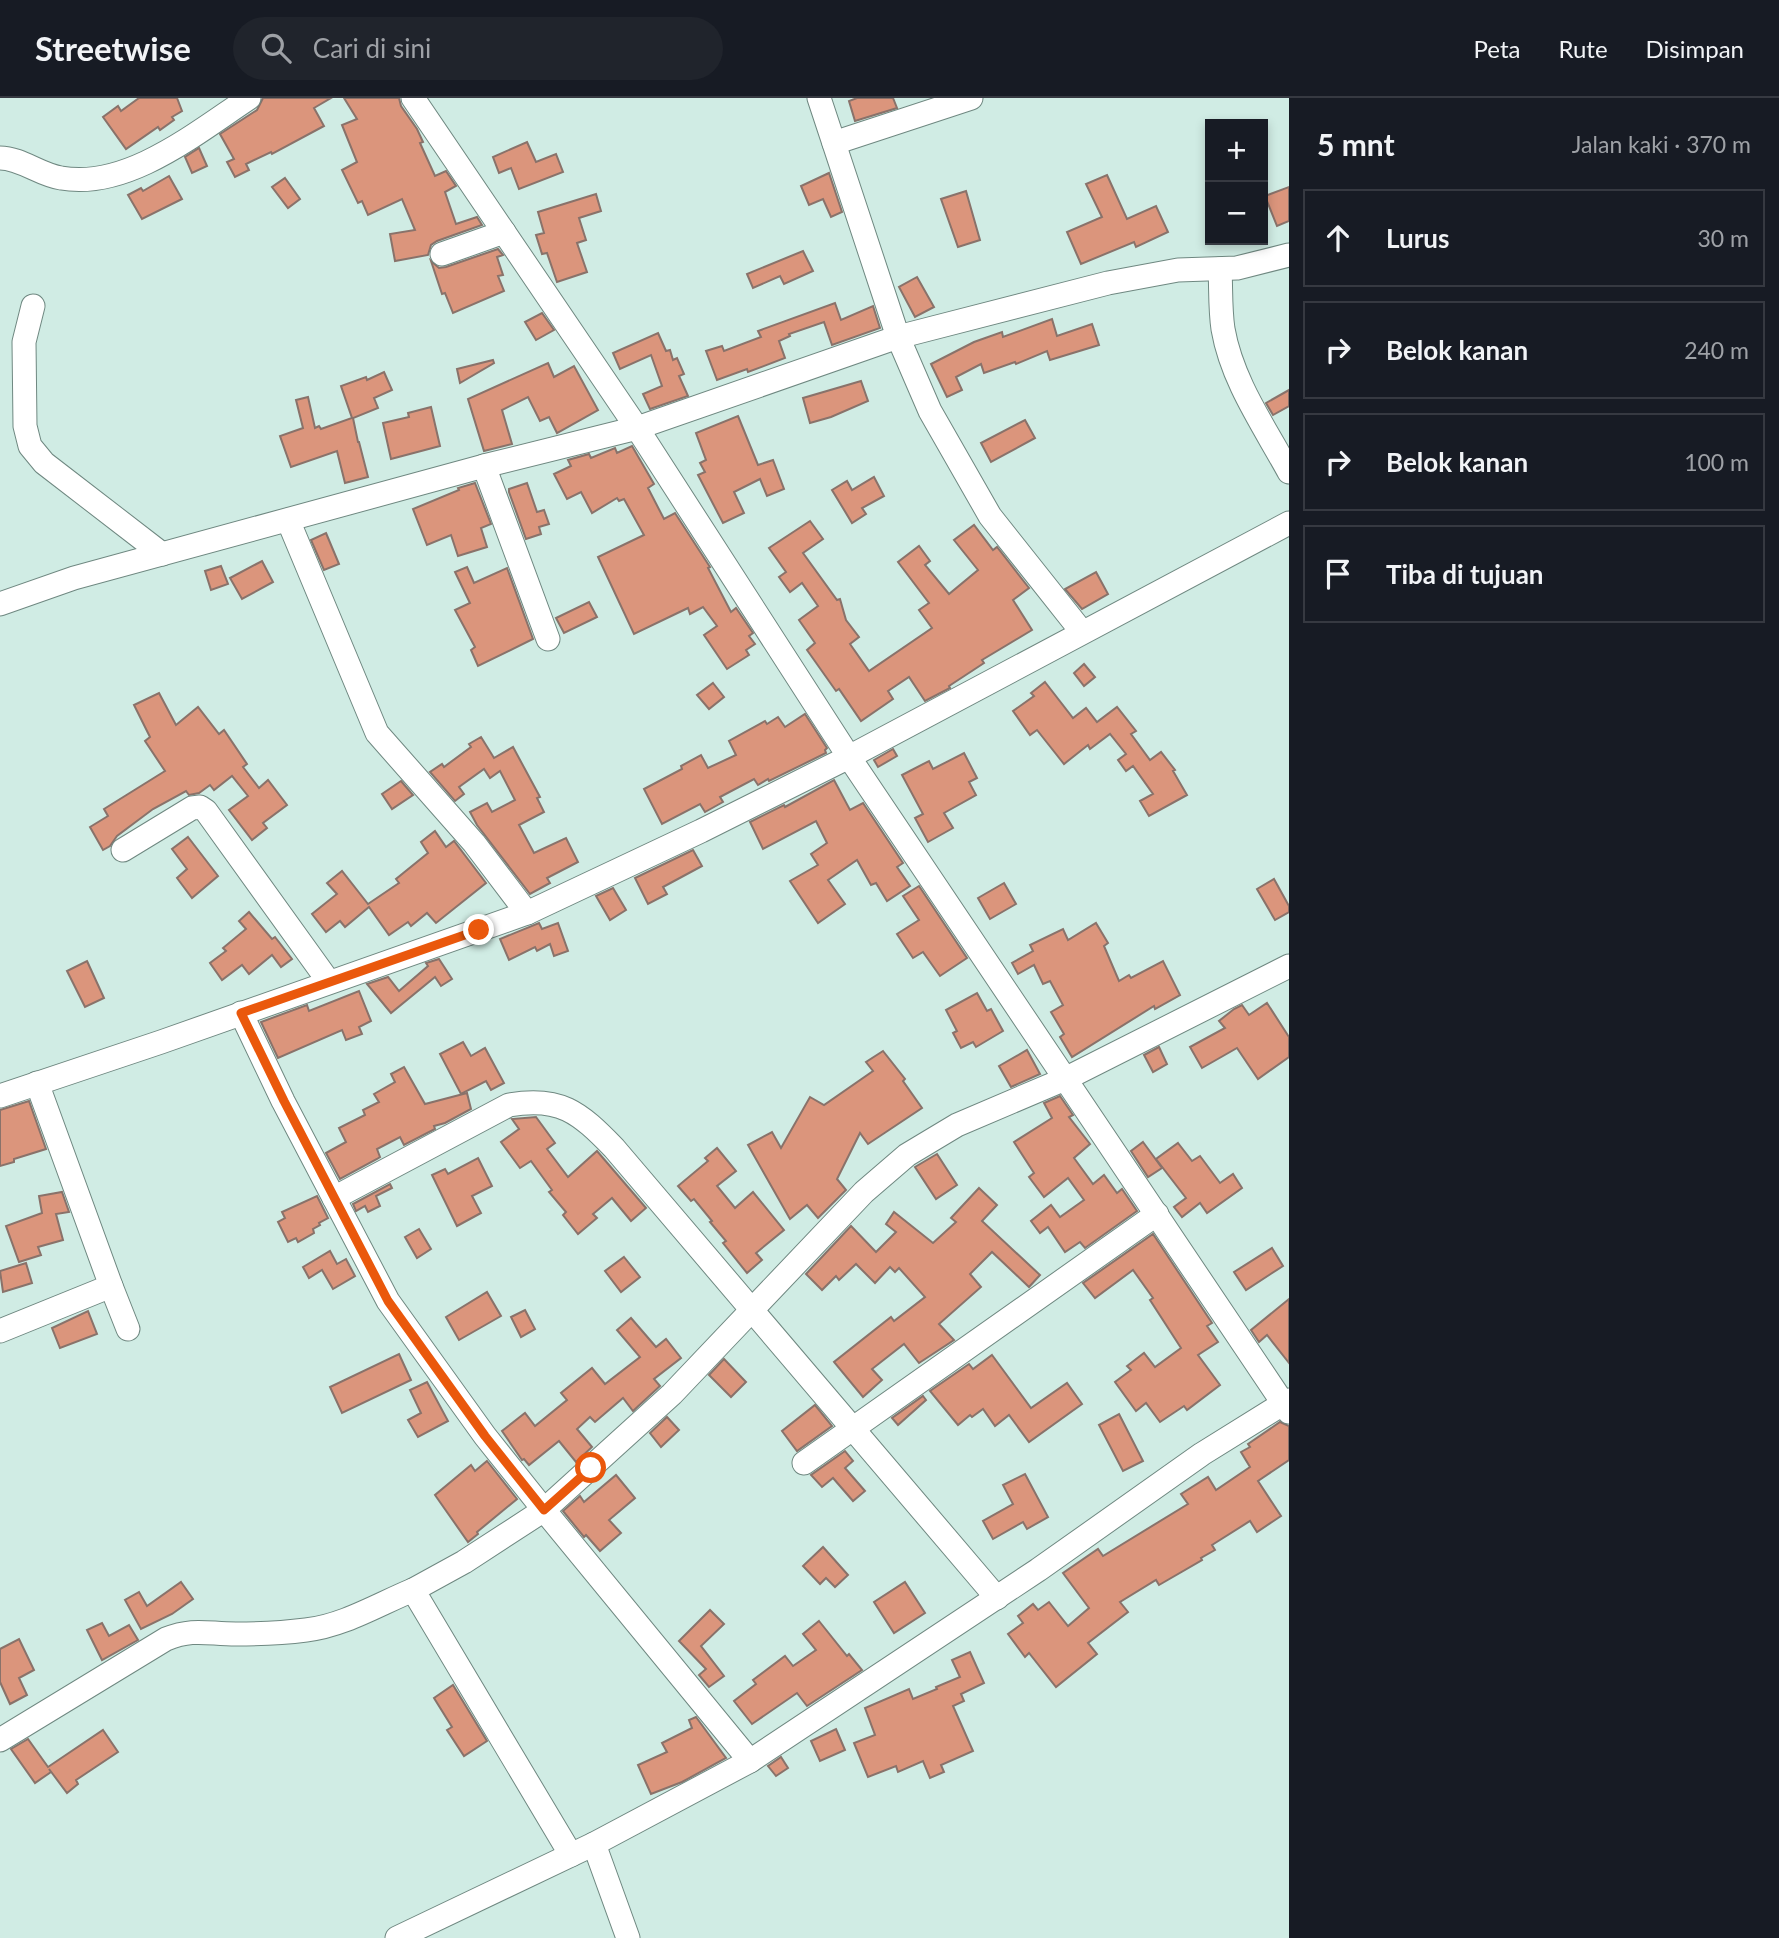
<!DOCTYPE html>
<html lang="id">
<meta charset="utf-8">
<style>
:root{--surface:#171b24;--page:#20242c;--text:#f1f3f6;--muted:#9ea1a6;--line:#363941}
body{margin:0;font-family:Lato,sans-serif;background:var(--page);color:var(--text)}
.controls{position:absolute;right:21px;top:21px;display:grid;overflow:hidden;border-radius:0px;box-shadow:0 4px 10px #0003}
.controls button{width:63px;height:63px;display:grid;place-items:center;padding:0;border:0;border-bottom:2px solid var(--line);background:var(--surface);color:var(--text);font:35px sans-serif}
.stop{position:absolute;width:21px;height:21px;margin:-16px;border:5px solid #ea580c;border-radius:50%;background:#fff}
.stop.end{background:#ea580c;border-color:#fff;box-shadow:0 2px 7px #0008}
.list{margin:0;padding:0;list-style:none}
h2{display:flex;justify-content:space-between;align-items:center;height:91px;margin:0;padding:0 28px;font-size:30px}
h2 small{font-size:23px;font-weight:400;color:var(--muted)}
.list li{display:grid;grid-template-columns:46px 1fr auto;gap:21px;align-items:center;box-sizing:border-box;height:98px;margin:0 14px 14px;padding:0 14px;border:2px solid var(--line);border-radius:0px}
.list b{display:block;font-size:26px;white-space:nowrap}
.list em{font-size:23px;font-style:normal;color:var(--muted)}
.icon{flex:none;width:38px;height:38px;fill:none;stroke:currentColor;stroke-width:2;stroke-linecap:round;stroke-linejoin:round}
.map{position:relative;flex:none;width:1289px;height:1840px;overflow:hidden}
header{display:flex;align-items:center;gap:42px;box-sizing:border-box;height:98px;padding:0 35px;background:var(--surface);border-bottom:2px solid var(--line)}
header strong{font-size:33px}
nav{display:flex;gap:38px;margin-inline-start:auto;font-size:24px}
.search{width:490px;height:63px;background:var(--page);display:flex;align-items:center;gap:18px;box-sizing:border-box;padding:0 24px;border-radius:38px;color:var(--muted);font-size:26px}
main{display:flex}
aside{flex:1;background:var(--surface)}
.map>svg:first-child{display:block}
</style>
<header>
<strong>Streetwise</strong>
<div class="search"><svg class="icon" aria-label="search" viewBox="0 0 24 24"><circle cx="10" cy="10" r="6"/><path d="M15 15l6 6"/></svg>Cari di sini</div>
<nav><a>Peta</a><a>Rute</a><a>Disimpan</a></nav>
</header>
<main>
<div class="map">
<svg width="1289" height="1840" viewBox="0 0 1289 1840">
<rect width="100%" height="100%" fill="#d0ece4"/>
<g fill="#db957c" stroke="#89726a" stroke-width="2">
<polygon points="139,0 177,0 182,13 172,19 174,22 160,32 158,29 126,51 103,19 118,8 121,13"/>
<polygon points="263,0 331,0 314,10 324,28 272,56 271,54 246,66 249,72 235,79 227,64 234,61 220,36 257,12"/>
<polygon points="344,0 399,0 401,8 417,31 423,44 420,45 435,78 446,73 456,88 445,94 456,126 477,119 482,127 437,143 431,147 428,157 395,163 390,136 415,132 402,101 368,117 362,103 358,105 342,72 357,64 342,27 357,21"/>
<polygon points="857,0 893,0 897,10 855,23 849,3"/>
<polygon points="527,44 536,64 556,56 563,74 519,91 511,70 499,75 493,59"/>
<polygon points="199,50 207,68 192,75 185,59"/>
<polygon points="829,75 842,114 831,119 823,101 809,107 801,88"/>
<polygon points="1107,77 1127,121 1156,108 1168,134 1136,149 1134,144 1081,166 1067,134 1102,119 1086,86"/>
<polygon points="169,78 182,101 142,121 128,97 141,90 143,93"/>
<polygon points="285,80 300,101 288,110 272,89"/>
<polygon points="1289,89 1289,123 1277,128 1265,98"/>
<polygon points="966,93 980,142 958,149 941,101"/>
<polygon points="596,96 601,113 579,120 586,142 577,145 587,174 557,184 547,155 542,156 536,137 544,135 538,114"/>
<polygon points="498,151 503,157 497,159 503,177 498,178 504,193 453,215 445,195 442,196 431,163 439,170 446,169"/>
<polygon points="803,153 813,173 784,186 780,178 753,190 747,176"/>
<polygon points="917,179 934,209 915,219 899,189"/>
<polygon points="835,205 841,222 873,208 880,230 832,247 824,224 789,236 790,238 779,243 785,260 748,274 747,271 717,282 706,253 722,248 724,253 761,239 758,233"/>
<polygon points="542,215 554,232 536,242 525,224"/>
<polygon points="1052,221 1057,238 1092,226 1099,247 1050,262 1047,253 1016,266 1015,264 984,275 981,266 956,279 962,292 947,299 931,266 974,244 1002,234 1003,239"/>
<polygon points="658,235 666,253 670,252 673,262 677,260 684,276 679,278 688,298 650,311 643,296 662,288 651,257 620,271 613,255"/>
<polygon points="493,262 494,265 460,285 457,271"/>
<polygon points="548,265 554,279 574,268 598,312 557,335 549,319 540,323 528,299 502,312 512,346 484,353 468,301"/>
<polygon points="384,274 392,292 374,300 378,310 353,320 358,344 359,344 368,379 345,385 337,353 291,369 280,338 303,330 296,302 308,299 315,330 319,328 321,331 352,320 341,288 366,279 367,282"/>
<polygon points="861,283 868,303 831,319 810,325 803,300"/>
<polygon points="1289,292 1289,308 1273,317 1266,305"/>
<polygon points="431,309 440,348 391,361 383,325 409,319 408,315"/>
<polygon points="738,318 758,367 773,362 784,391 767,398 760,381 734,394 744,415 723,425 698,377 705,374 700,365 706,362 696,335"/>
<polygon points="1025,322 1035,340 991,364 981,345"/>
<polygon points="632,348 654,386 648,390 664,421 675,415 710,469 708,470 731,514 736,510 753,535 749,538 755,546 746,552 749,557 727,571 704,537 717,528 703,509 690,516 688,510 634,536 598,459 644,437 624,401 619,403 617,400 592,415 581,394 567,401 554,376 571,368 568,362 589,356 591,360 615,350 617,355"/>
<polygon points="874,379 884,398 862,410 866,416 852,425 832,392 847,383 852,392"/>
<polygon points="475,385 491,426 481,430 487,449 458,458 451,437 427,447 413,411 459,392 458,390"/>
<polygon points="527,385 537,414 544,412 549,426 539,429 541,436 526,441 509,394 509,391"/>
<polygon points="810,423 823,441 803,455 837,502 840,501 846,522 859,539 850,546 869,573 932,530 919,512 929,505 898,464 919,448 930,463 925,467 949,496 978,472 954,442 974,427 993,452 997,449 1029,490 1013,502 1032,532 982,562 984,565 949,588 950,590 925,603 909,579 888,593 893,601 861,623 839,591 836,593 807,552 815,545 799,522 818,508 802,485 790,494 779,479 786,474 769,450"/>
<polygon points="326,435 339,466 324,472 311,442"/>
<polygon points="262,463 273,484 242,501 230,480"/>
<polygon points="221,468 228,486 211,492 205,473"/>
<polygon points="467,469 474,485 507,470 533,541 478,568 471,552 475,549 455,512 470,505 455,474"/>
<polygon points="1096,474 1108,496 1082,511 1065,491"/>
<polygon points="589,504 597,519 564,535 556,520"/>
<polygon points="1084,566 1095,579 1084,588 1074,575"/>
<polygon points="1045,584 1073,620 1086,610 1097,624 1117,609 1136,633 1131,636 1150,662 1161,654 1175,672 1173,673 1187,697 1149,718 1140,703 1153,696 1133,668 1126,673 1118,662 1126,656 1110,636 1090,651 1088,647 1064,666 1037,632 1030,637 1013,613 1034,598 1031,595"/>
<polygon points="713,585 724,599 709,611 697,597"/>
<polygon points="159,595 176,627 198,609 219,636 224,632 247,666 243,669 259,690 268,682 287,707 263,725 267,730 252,742 229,712 248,698 232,678 214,692 210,687 199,695 189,697 186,693 153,711 117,738 110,748 103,752 90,729 108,718 104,711 165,673 145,643 150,639 134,607"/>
<polygon points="805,616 827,650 825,652 826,655 769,683 768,681 758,687 754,681 720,699 723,704 705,714 700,706 662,726 644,691 682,671 681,668 701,657 708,670 736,657 729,643 765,623 767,626 778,619 785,629"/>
<polygon points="481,639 494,660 513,649 540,699 537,700 544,714 519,727 534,755 566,740 578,764 547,780 550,785 530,796 477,727 470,714 487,705 492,714 515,702 500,673 490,680 484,671 459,689 464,696 455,703 430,674 442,666 444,669 471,649 469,646"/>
<polygon points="893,651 897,658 878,669 874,662"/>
<polygon points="964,655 977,680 969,684 976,697 944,715 953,730 928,744 915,720 923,716 902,677 929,663 933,671"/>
<polygon points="834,682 850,712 863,705 903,765 897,769 910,788 887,803 876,785 871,787 857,762 828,782 845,806 818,825 790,783 818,767 811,756 827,745 816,723 763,751 750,724 784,707 785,709"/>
<polygon points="401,683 413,697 392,711 382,696"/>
<polygon points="435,733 446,749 454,743 486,785 436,825 427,815 411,828 408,824 389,837 369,809 345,829 340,823 326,834 312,816 337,796 327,785 342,773 368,806 399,785 396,781 428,755 421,744"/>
<polygon points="188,739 218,778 192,800 177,780 187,771 172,751"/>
<polygon points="693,752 702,768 663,789 667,796 648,806 635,780"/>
<polygon points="1274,781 1289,808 1289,814 1275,822 1257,791"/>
<polygon points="1004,785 1016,806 990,821 978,800"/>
<polygon points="919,788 967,860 940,878 923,854 913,860 897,836 919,822 903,798"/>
<polygon points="613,790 626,812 610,822 596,798"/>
<polygon points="249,814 272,841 275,839 292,861 281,869 272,857 249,876 242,867 222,882 210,865 226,853 223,850 246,831 239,823"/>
<polygon points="539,825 542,831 558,825 568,853 554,858 550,846 537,853 535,849 509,862 500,841"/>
<polygon points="1096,825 1108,845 1104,848 1119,883 1129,877 1131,880 1163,863 1180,897 1155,911 1154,908 1072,959 1060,939 1064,936 1051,914 1063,907 1050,883 1043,886 1034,867 1018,876 1012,865 1033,853 1030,847 1063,831 1068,842"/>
<polygon points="439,861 452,881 441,888 435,879 391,915 367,886 388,879 399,893 428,868 426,865"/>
<polygon points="87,863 104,900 85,909 67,873"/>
<polygon points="359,893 371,923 359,929 362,936 346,942 342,932 278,960 261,924 307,907 309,913"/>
<polygon points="977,895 987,913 991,911 1003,933 976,949 973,944 961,950 953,935 957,933 946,912"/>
<polygon points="1267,905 1289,939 1289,959 1258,981 1237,950 1202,970 1190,949 1225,930 1219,923 1234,911 1242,907 1249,917"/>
<polygon points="463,944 471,958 485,950 504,985 491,992 486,983 461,996 440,956"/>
<polygon points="1159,949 1167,966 1153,974 1144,957"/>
<polygon points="1027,952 1040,976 1011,989 999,968"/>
<polygon points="883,953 905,981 903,983 922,1010 868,1046 860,1035 837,1081 846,1092 818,1120 807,1107 790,1121 748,1047 772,1034 781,1050 810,999 824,1007 873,973 866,964"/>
<polygon points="404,969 425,1006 467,995 471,1011 445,1025 434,1028 435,1031 404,1047 400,1039 377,1051 380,1059 377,1061 340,1081 326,1055 346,1044 339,1030 365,1017 363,1012 379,1004 374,996 395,984 391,976"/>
<polygon points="1060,998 1073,1017 1069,1019 1090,1046 1074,1060 1093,1086 1104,1077 1117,1095 1122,1091 1137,1113 1085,1150 1080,1144 1065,1154 1048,1129 1040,1135 1031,1123 1051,1107 1060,1119 1084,1102 1068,1080 1044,1099 1029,1079 1034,1075 1014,1044 1052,1020 1044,1005"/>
<polygon points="29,1003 46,1051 14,1061 14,1064 0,1068 0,1012"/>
<polygon points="536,1019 555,1045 547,1051 568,1079 597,1053 646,1110 631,1123 612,1100 593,1116 597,1120 578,1136 563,1117 566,1114 549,1094 552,1092 531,1063 520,1070 501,1044 519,1031 512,1021"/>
<polygon points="1143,1044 1162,1070 1148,1079 1131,1053"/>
<polygon points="1178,1045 1192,1063 1200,1058 1220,1085 1233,1076 1242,1090 1207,1115 1200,1105 1182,1119 1174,1109 1186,1100 1156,1061"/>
<polygon points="717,1050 736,1073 717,1088 735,1110 753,1094 784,1132 756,1155 762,1162 747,1175 723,1145 726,1143 710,1124 712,1123 694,1101 691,1103 678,1088 708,1063 705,1060"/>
<polygon points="937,1056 957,1087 936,1101 915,1069"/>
<polygon points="478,1060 492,1088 472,1098 481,1115 457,1128 432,1077 445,1071 448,1076"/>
<polygon points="390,1086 392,1090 376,1098 380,1108 368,1114 365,1108 356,1113 353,1106"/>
<polygon points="979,1090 997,1107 982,1123 1040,1177 1029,1189 992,1154 970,1176 981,1189 939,1226 954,1242 919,1265 904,1246 872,1271 882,1282 863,1299 834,1264 891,1219 894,1223 925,1199 899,1170 895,1174 890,1169 875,1185 856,1166 839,1182 836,1178 822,1192 806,1176 851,1128 876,1154 896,1134 886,1126 894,1114 933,1145 956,1124 951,1120"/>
<polygon points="62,1094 69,1114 56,1116 63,1142 38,1149 41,1157 19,1164 6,1128 42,1115 39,1098"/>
<polygon points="317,1098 328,1120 319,1125 320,1127 313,1131 314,1135 298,1144 296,1140 288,1144 278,1124 285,1120 282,1114"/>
<polygon points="419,1131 431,1151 417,1160 405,1139"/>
<polygon points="1153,1136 1212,1225 1207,1228 1218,1244 1198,1257 1220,1287 1187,1312 1184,1308 1160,1324 1146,1305 1136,1313 1115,1284 1131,1272 1127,1268 1144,1255 1155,1269 1181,1250 1150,1202 1153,1200 1133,1172 1095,1200 1083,1185"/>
<polygon points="1272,1150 1283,1168 1246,1192 1234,1174"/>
<polygon points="330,1153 337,1166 346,1161 355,1178 333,1191 322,1172 309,1180 303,1169"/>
<polygon points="624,1159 640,1179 621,1194 605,1173"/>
<polygon points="26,1165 32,1185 3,1194 0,1173"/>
<polygon points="487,1194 501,1218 459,1242 446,1219"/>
<polygon points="1289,1201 1289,1265 1267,1237 1259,1244 1251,1232"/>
<polygon points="525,1212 535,1231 521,1239 511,1219"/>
<polygon points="88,1213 97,1236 60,1250 52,1230"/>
<polygon points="631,1220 656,1249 666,1241 681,1260 654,1281 660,1288 633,1313 623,1300 595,1324 590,1319 577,1331 592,1349 576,1364 559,1343 529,1367 524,1361 522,1362 502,1333 525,1315 535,1328 567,1302 561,1295 592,1270 605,1286 640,1259 617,1232"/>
<polygon points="399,1256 411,1282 342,1315 330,1289"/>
<polygon points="992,1257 1031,1310 1067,1285 1082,1306 1029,1344 1009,1317 995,1328 983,1311 972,1319 970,1317 958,1327 930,1293 969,1266 973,1271"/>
<polygon points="724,1261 746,1284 731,1299 709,1277"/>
<polygon points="427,1284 448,1323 418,1339 408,1322 421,1315 410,1292"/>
<polygon points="923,1298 926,1302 898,1327 892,1320"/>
<polygon points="815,1307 832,1328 797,1353 782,1333"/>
<polygon points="1119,1316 1143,1363 1123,1373 1099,1327"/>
<polygon points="667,1319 679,1332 661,1349 650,1335"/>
<polygon points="1280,1324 1289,1328 1289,1362 1258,1383 1281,1418 1257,1434 1250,1423 1212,1447 1215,1452 1201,1460 1202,1462 1159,1487 1156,1482 1120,1504 1128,1514 1088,1545 1097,1556 1056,1589 1029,1555 1025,1559 1008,1536 1023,1525 1018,1518 1033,1506 1038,1512 1049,1504 1068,1528 1089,1510 1063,1475 1098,1451 1103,1458 1188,1406 1181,1396 1208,1379 1216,1392 1250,1369 1241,1354 1250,1349 1248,1346"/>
<polygon points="845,1353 853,1363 845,1370 865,1393 853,1403 833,1380 822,1389 811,1377"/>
<polygon points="487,1363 517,1401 477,1434 478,1436 468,1444 435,1397 471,1367 475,1373"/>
<polygon points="1025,1376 1048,1419 1027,1431 1023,1424 993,1441 983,1423 1013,1406 1003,1387"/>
<polygon points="616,1377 635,1400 609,1422 621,1435 600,1453 586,1437 584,1439 563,1413 580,1398 584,1404"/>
<polygon points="823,1449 848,1477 835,1489 826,1480 820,1486 803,1468"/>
<polygon points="181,1484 193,1501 172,1516 141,1531 125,1502 139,1494 147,1508"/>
<polygon points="905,1484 925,1515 894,1535 874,1504"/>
<polygon points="710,1512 724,1526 701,1548 724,1578 709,1589 699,1577 706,1571 679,1543"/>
<polygon points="819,1523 847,1558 849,1556 862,1572 807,1608 797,1595 752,1626 734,1603 756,1586 753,1582 785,1558 793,1568 816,1552 803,1536"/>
<polygon points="102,1525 109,1538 129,1527 138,1542 102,1562 87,1532"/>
<polygon points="19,1541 34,1572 19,1580 27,1597 10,1606 0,1584 0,1551"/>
<polygon points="970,1554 984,1585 961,1596 964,1603 953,1608 973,1653 941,1667 944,1674 930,1680 923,1663 898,1674 896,1668 868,1679 854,1645 875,1637 865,1610 909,1591 913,1601 937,1591 936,1589 960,1579 952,1562"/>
<polygon points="453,1587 487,1643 464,1658 447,1632 452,1629 434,1600"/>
<polygon points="696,1619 726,1660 682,1684 651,1696 638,1667 667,1654 662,1645 692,1630 689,1622"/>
<polygon points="836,1631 845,1652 820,1663 811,1643"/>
<polygon points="103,1632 118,1654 76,1682 78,1686 67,1695 49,1671 51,1674 35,1685 11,1651 28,1641 48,1669"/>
<polygon points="781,1659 788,1670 776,1678 768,1668"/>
</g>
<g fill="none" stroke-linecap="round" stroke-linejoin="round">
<g stroke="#6f8881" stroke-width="25">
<g id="minor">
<polyline points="413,0 637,330 849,659 1289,1314"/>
<polyline points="819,0 898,239 930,313 990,418 1082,534"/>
<polyline points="834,45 971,0"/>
<path d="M0,60c21,0 40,17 61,20 66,12 135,-45 188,-80"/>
<polyline points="442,156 504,134"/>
<path d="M1220,171c1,19 0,40 3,60 9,52 41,97 66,143"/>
<polyline points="33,208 24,244 25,328 30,348 44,365 162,456"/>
<polyline points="484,368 548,541"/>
<polyline points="288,422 377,635 474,745 527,815"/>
<polyline points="0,506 74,480 484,368 637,330 898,239 1108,185 1178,172 1237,170 1289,157"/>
<polyline points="123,752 192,710 200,709 206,713 329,884"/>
<polyline points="241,915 283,1003 388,1203 485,1338 544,1412 464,1464 413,1492 571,1757"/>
<polyline points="0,998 161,944 527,815 701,733 849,659 1289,425"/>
<path d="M334,1100l175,-93c51,-9 70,7 105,43l383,450"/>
<polyline points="111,1188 128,1231"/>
<polyline points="0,1233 111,1188 37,985"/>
<polyline points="804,1365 1157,1116"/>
<path d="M0,1642l166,-101c28,-11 41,-5 70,-5 23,0 47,-1 70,-4 37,-4 73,-26 107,-40"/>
<polyline points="750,1663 544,1412 672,1296 864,1094 907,1057 957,1027 1065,981 1289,868"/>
<polyline points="594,1746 628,1840"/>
<polyline points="397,1840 594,1746 750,1663 1038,1472 1202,1356 1289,1302"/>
</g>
</g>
<use href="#minor" stroke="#fff" stroke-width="23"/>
</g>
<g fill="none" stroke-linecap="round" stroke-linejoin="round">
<polyline stroke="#ea580c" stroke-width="9" points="479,832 241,915 284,1003 388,1203 485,1338 544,1412 591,1370"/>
</g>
</svg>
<div class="controls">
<button>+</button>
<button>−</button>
</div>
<div class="stop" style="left:591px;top:1370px"></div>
<div class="stop end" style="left:479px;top:832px"></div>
</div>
<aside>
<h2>5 mnt<small>Jalan kaki · 370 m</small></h2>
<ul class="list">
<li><svg class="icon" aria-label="ahead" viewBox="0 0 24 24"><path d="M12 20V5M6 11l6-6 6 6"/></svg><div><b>Lurus</b></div><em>30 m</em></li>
<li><svg class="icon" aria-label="right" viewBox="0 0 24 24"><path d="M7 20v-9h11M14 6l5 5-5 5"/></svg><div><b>Belok kanan</b></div><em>240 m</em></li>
<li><svg class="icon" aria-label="right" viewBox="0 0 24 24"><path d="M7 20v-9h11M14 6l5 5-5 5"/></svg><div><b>Belok kanan</b></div><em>100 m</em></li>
<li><svg class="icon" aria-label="arrive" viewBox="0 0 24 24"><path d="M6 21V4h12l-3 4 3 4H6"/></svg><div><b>Tiba di tujuan</b></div></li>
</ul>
</aside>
</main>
